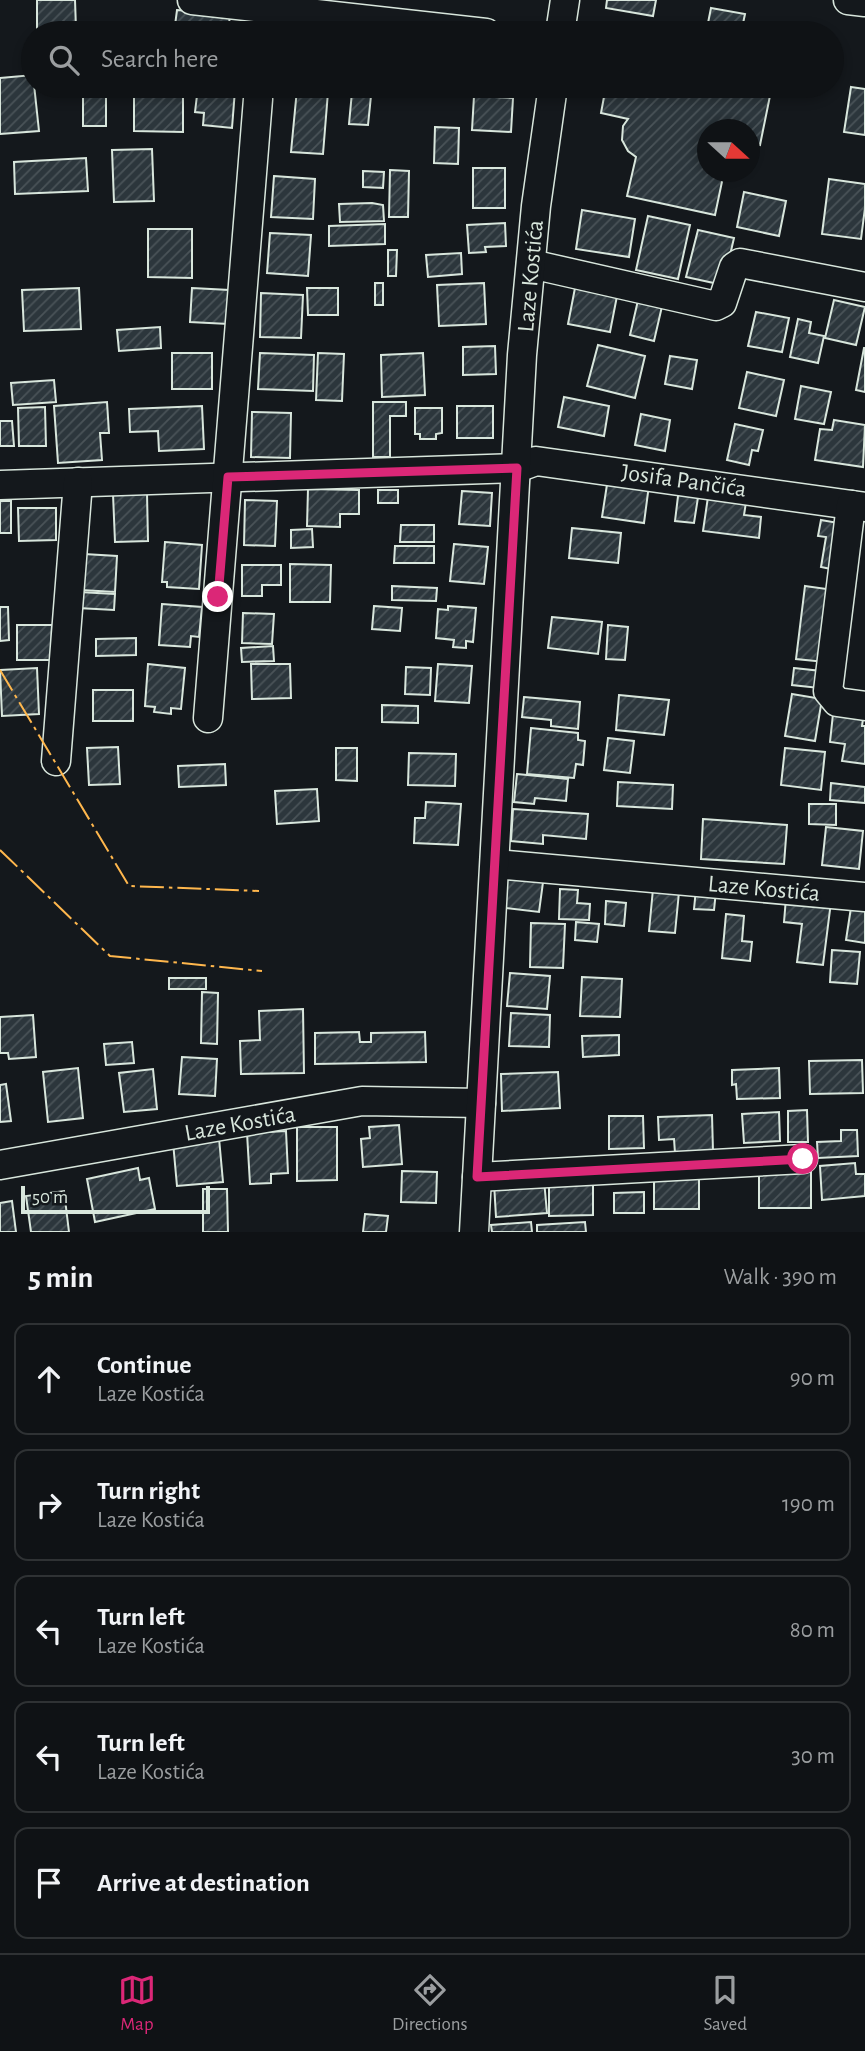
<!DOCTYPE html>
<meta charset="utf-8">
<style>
:root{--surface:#0f1215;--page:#1d2022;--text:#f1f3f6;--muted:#9b9ea0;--line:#2f3234;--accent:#db2777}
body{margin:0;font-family:"Alegreya Sans",sans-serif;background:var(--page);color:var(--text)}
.compass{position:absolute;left:697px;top:119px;width:63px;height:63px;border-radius:50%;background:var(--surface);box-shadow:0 4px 10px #0003;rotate:111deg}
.scale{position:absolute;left:21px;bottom:18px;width:189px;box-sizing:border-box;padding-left:7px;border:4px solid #d8e6dc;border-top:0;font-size:19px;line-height:24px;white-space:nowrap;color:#d8e6dc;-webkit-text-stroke:5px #14181c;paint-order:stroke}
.stop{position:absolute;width:21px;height:21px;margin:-16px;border:5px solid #db2777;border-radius:50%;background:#fff}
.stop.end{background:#db2777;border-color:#fff;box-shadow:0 2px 7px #0008}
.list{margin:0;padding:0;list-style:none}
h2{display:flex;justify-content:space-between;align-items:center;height:91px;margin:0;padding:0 28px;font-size:30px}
h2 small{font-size:23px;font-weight:400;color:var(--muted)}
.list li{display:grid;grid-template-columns:46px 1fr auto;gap:21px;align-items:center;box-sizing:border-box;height:112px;margin:0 14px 14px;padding:0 14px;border:2px solid var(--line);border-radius:14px}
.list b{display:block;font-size:26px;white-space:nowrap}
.list p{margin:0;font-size:23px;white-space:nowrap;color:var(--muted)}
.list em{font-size:23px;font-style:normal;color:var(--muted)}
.icon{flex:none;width:38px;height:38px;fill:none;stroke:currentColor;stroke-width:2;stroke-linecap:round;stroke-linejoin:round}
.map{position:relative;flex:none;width:865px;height:1232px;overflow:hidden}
.search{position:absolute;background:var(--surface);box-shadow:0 4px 10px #0003;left:21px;right:21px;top:21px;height:77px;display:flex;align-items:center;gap:18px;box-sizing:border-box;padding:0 24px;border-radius:38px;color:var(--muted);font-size:26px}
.sheet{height:721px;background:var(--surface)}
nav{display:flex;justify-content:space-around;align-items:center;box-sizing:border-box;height:98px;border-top:2px solid var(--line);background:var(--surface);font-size:19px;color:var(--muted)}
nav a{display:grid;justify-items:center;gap:4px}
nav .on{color:var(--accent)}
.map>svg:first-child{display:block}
</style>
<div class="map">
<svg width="865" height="1232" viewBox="0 0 865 1232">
<defs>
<pattern id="building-hatch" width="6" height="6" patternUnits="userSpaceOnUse" patternTransform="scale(1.75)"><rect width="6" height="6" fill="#2c363c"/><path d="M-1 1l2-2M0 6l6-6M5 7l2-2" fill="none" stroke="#4a5358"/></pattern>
</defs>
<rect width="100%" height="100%" fill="#14181c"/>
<g fill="url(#building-hatch)" stroke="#d8e6dc" stroke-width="2">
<polygon points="37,0 75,0 76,29 37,30"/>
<polygon points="607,0 656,0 653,16 606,8"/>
<polygon points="711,8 745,14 741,33 706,33"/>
<polygon points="177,10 230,15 228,33 174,33"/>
<polygon points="271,26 298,27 298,33 270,33"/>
<polygon points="95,27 124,29 124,33 95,33"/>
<polygon points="33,75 39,131 0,134 0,78"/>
<rect x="83" y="86" width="23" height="40"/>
<polygon points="134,86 183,86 183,132 134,131"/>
<polygon points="333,86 372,86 368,125 349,124 352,92 333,90"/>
<polygon points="451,86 470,86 469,97 451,96"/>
<polygon points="606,86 772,86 760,145 750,143 750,130 708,130 708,172 724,172 715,215 627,196 636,157 628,151 622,140 623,126 628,119 601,113"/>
<polygon points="198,87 235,90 232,128 203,125 204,113 195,112"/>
<polygon points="851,87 865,89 865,135 844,132"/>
<polygon points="297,89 328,92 323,154 291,152"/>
<polygon points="474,96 513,98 511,132 472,130"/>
<polygon points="435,127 459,128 458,164 434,163"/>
<polygon points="152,149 154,201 114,202 112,150"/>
<polygon points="86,158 88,191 15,194 14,162"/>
<rect x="473" y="168" width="32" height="40"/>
<polygon points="390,170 409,171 408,217 389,217"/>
<polygon points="363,171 384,172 383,188 363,187"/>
<polygon points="274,176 315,179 313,219 271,217"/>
<polygon points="829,179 865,184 865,208 861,239 822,234"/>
<polygon points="744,192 786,201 779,236 737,227"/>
<polygon points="372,203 383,205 384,221 340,222 339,204"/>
<polygon points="582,210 635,219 629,257 576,249"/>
<polygon points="648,216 690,225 678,279 636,270"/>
<polygon points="505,223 506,246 485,247 486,252 469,253 467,225"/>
<polygon points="385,224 385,244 329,246 329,226"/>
<polygon points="148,229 192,229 192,278 148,277"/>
<polygon points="698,230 734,238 723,285 686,277"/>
<polygon points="270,233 311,235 308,276 267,273"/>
<polygon points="388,250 397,250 396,276 388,276"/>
<polygon points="461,253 462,274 428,277 426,255"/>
<rect x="375" y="283" width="8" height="22"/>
<polygon points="484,283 486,324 439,326 437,285"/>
<polygon points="79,288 81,329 24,331 22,290"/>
<polygon points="192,288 229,290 228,324 190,322"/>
<polygon points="307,288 338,288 338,315 308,315"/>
<polygon points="575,288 617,296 610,332 568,324"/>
<polygon points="261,293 303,295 301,338 260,337"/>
<polygon points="639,296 663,302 654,341 630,335"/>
<polygon points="834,300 865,307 856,345 825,338"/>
<polygon points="756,312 789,318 782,352 748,346"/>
<polygon points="798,319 811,322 809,333 824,336 818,363 790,357"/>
<polygon points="160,327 161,348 119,351 117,330"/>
<polygon points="598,345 645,356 635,398 587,386"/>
<polygon points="495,346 496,374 463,375 463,347"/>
<polygon points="864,348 865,348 865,392 856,390"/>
<rect x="172" y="353" width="40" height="36"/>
<polygon points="260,353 314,355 313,391 258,389"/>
<polygon points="318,353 344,354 342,401 316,400"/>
<polygon points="423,353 425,395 382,397 381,355"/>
<polygon points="670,356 697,360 692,389 665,384"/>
<polygon points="747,372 784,380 776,416 739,408"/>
<polygon points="54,380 56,402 13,405 11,383"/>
<polygon points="801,386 831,392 824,424 795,419"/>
<polygon points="564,397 609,406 604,436 558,427"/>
<polygon points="107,402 109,433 100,433 102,460 58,463 54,406"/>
<polygon points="373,402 406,402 406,416 390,416 390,457 373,457"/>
<polygon points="202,406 204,449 159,451 158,431 130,432 129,409"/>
<rect x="457" y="406" width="36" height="32"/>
<polygon points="45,407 46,446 19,446 18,408"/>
<polygon points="415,408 442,408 442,433 436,434 436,439 420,439 420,434 415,434"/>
<polygon points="252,412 291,413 290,458 251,457"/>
<polygon points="641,414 670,420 665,451 635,445"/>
<polygon points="834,420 865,425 863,467 815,460 820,429 832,430"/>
<polygon points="0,421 12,421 14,446 0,446"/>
<polygon points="735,424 763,430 758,451 752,450 749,465 727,460"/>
<polygon points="608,478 649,485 644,523 602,517"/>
<polygon points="679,488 699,491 694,523 675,521"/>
<polygon points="308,489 359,490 359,514 340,514 340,527 307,526"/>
<rect x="378" y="490" width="20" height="13"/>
<polygon points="709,490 747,496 744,515 761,517 759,538 703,531"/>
<polygon points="462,491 492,493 490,526 459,524"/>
<polygon points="147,493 148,541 115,542 113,494"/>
<polygon points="245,500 277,501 275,546 244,545"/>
<rect x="0" y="501" width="11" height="32"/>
<polygon points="18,508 56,508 56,540 19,541"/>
<polygon points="821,520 844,524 836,570 821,567 826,537 818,536"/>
<polygon points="401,525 434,525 434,542 400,542"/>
<polygon points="572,528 621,533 618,563 569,558"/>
<polygon points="312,529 313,547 291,548 291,530"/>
<polygon points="165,542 202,545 199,589 167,587 167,582 162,582"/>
<polygon points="454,544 488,547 484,584 450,581"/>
<polygon points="395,546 434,546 434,563 394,563"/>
<polygon points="84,554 117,556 115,592 81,590"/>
<polygon points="290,564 331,565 330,602 290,602"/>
<polygon points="242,565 281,565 281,585 262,585 262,596 242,596"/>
<polygon points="392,586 437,588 436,601 392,600"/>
<polygon points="805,586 834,590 825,662 796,659"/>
<polygon points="79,592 115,594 114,610 78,608"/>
<polygon points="162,604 202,607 199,637 191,636 190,647 159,645"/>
<polygon points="374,606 402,608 400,631 372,629"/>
<polygon points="448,606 476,608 473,642 466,641 466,648 453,647 454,640 436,638 438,609 448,610"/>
<polygon points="0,607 8,607 9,640 0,641"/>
<polygon points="243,613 274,614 272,644 242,643"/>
<polygon points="552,617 602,622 598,654 548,648"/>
<polygon points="17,625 52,625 51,660 17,660"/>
<polygon points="608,625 628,627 625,660 606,659"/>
<polygon points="136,638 136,655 96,656 96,639"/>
<polygon points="273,646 274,661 242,662 241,648"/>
<polygon points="148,664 185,668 181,709 171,708 171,714 154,712 155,707 145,706"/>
<polygon points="251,664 290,664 291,698 252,699"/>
<polygon points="438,664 472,666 469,703 435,701"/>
<polygon points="406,667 431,668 430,695 405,694"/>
<polygon points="37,668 39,714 2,716 0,670"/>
<polygon points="794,668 821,671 819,688 792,685"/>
<rect x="93" y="690" width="40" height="31"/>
<polygon points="792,694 822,699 815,741 785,736"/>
<polygon points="619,695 669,700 664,735 616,730"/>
<polygon points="524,697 580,702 578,729 551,726 551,720 522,717"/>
<polygon points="382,705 418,706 418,723 382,722"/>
<polygon points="833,714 863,719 862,726 865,726 865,764 842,761 845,744 830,742"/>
<polygon points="531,728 578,733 578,740 585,741 583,765 576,764 574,778 527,774"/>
<polygon points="608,738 634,741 630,773 604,770"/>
<polygon points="118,747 120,784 89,785 87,748"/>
<polygon points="336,748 357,748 357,781 336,780"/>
<polygon points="785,748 825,752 821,790 781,785"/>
<polygon points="409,753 456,754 455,786 408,785"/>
<polygon points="225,764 226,785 179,787 178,766"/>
<polygon points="517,774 568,779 566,801 535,798 534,804 514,802"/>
<polygon points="618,782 673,785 672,809 617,806"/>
<polygon points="831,783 865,787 865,803 830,800"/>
<polygon points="317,789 319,821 277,824 275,791"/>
<polygon points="426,802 461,804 458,845 414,843 415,818 425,818"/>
<polygon points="809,804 836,804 836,825 809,824"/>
<polygon points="513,809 588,814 586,839 543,835 543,844 511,841"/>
<polygon points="703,819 787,825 784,864 701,859"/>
<polygon points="826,827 863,831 859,869 822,865"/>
<polygon points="502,871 544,875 539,912 497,907"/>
<polygon points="560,889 578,890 577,903 590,904 589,920 559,919"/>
<polygon points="653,889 679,892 675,933 649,931"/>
<polygon points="696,889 716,891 714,910 694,909"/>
<polygon points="786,898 831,902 823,965 797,962 802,924 784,922"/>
<polygon points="606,901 626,903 624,926 605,924"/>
<polygon points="852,901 865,903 865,943 846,940"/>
<polygon points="726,914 744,916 742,941 752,942 750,961 722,958"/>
<polygon points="576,922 599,924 597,942 575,940"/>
<polygon points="531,923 565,924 563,968 530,967"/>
<polygon points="832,950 860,952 857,984 830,982"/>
<polygon points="510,973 550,976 547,1009 507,1006"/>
<polygon points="582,977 622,979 620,1017 580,1016"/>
<rect x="169" y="978" width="37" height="11"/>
<polygon points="202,992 218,993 217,1044 201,1043"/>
<polygon points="303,1009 304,1073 241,1074 240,1041 260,1040 259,1011"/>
<polygon points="511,1013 550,1015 549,1047 509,1046"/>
<polygon points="33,1015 36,1057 9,1059 8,1053 0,1053 0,1017"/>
<polygon points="359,1032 360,1042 371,1042 371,1033 425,1032 426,1062 315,1064 315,1033"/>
<polygon points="619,1035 619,1055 583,1057 582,1036"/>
<polygon points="132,1042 134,1063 106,1065 104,1044"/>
<polygon points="182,1057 217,1059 215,1096 179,1094"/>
<polygon points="862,1060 863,1093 810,1094 809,1061"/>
<polygon points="78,1068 83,1118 48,1122 43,1072"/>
<polygon points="779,1068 780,1098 737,1099 736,1084 732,1085 732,1070"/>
<polygon points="153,1069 157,1109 124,1112 119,1073"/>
<polygon points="558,1072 560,1108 502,1111 501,1074"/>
<polygon points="6,1084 11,1121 0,1122 0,1085"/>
<polygon points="807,1110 808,1142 788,1142 788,1111"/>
<polygon points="779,1112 780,1141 744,1143 742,1114"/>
<polygon points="712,1115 713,1151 675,1153 674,1139 659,1140 658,1117"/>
<polygon points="609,1116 643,1116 644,1148 609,1149"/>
<polygon points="399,1125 402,1164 363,1167 361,1139 370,1138 369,1127"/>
<polygon points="297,1127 337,1127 337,1180 297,1181"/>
<polygon points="841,1130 857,1130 858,1156 818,1158 817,1142 841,1141"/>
<polygon points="286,1131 288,1173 271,1174 271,1183 250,1184 247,1133"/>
<polygon points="219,1138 223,1182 177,1186 173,1142"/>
<polygon points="855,1163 856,1174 865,1174 865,1196 822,1200 820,1166"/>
<polygon points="138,1168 140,1180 149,1178 155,1209 95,1222 87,1179"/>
<polygon points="402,1171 437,1172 436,1203 401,1202"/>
<rect x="759" y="1172" width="52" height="36"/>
<rect x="654" y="1174" width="45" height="35"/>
<polygon points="549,1175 593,1182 593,1215 549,1216"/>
<polygon points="544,1180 547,1213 496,1217 494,1183"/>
<polygon points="203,1189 227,1189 228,1232 203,1232"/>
<polygon points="64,1191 69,1232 31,1232 26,1196"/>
<polygon points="644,1192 644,1213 614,1213 614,1193"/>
<polygon points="12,1201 16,1232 0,1232 0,1203"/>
<polygon points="365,1214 388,1216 386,1232 363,1232"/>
<polygon points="531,1222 532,1232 492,1232 491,1225"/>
<polygon points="585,1222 586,1232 537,1232 537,1225"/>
</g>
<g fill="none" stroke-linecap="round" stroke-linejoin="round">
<g stroke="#d8e6dc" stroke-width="31">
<g id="minor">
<polyline points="192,0 486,33"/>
<polyline points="848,0 865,2"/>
<polyline points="560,33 565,0"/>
<polyline points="531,264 716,306 722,303 734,267 740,263 865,287"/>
<polyline points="0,485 517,468 536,461 865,507"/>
<polyline points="851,505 828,691 837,702 865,706"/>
<polyline points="208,718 258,99"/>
<polyline points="56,761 78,482"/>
<polyline points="495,864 865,897"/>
<polyline points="0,1165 362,1101 481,1103"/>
<polyline points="477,1177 803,1159"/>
<polyline points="474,1232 522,355 536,206 553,86"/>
</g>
</g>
<use href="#minor" stroke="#14181c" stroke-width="28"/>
<g stroke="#ffb74d" stroke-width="2" stroke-dasharray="24 5 3.5 5" stroke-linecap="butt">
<polyline points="0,670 129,886 259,891"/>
<polyline points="0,850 110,956 262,971"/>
</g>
</g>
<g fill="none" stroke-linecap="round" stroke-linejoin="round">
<polyline stroke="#db2777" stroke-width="9" points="218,597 228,477 517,468 477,1177 803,1159"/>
</g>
<g text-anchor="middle" stroke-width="5" stroke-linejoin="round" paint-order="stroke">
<g font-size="24" fill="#d8e6dc" stroke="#14181c">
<text transform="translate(530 276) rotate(-85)" y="8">Laze Kostića</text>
<text transform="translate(684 480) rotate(8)" y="8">Josifa Pančića</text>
<text transform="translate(764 888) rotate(5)" y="8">Laze Kostića</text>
<text transform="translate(240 1123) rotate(-10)" y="8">Laze Kostića</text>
</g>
</g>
</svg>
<svg class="compass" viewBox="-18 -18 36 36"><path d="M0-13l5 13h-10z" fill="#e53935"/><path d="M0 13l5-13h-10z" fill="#9b9ea0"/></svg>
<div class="scale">50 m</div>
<div class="stop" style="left:803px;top:1159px"></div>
<div class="stop end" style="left:218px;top:597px"></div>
<div class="search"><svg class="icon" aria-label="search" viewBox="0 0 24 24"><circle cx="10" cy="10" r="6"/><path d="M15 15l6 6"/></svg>Search here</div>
</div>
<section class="sheet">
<h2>5 min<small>Walk · 390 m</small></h2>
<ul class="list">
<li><svg class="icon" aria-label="ahead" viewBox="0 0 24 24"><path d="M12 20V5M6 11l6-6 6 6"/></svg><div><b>Continue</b><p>Laze Kostića</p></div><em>90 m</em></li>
<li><svg class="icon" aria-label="right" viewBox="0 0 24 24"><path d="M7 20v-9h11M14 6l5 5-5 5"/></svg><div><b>Turn right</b><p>Laze Kostića</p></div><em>190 m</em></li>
<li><svg class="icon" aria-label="left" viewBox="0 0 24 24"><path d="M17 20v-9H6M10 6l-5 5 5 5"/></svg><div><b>Turn left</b><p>Laze Kostića</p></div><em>80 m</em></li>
<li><svg class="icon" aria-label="left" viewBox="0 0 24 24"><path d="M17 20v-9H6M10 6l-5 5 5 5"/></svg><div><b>Turn left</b><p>Laze Kostića</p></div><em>30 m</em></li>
<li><svg class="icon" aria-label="arrive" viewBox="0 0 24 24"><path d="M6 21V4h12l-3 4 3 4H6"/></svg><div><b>Arrive at destination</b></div></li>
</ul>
</section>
<nav>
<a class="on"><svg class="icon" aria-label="map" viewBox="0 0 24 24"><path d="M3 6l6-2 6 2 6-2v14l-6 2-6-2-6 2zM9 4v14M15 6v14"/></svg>Map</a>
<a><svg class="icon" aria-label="directions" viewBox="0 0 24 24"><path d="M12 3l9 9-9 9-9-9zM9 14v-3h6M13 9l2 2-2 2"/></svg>Directions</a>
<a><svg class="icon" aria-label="saved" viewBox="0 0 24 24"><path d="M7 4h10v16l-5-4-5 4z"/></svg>Saved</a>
</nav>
